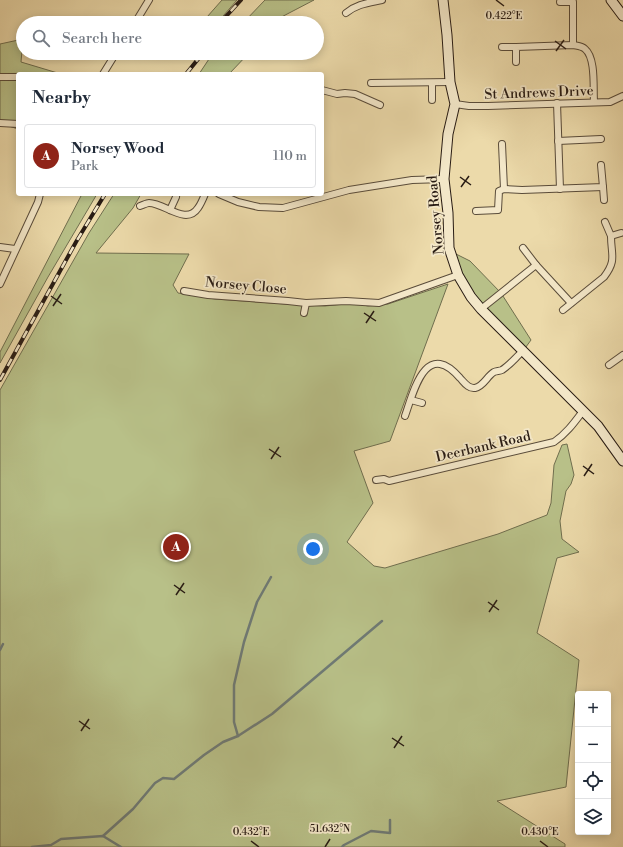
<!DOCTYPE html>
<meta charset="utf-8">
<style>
:root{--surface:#fff;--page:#f2f2f3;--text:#1f2937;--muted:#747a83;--line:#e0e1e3;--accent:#8f2418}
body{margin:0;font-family:"Libre Bodoni",serif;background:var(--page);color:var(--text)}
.controls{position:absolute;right:12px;bottom:12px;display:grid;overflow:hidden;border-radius:4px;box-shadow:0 2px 10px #0003}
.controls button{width:36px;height:36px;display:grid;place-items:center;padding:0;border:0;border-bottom:1px solid var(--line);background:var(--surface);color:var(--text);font:20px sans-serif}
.you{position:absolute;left:313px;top:549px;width:14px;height:14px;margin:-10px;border:3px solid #fff;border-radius:50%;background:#1a73e8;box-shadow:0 0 0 6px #1a73e833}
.badge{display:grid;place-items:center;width:26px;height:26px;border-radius:50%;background:var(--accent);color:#fff;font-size:13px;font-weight:700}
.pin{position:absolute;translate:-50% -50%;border:2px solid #fff;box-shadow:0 1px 4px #0006}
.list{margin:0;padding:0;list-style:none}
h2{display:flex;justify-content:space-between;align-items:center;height:52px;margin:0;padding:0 16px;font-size:17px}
h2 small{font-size:13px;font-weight:400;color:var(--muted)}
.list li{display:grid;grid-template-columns:26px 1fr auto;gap:12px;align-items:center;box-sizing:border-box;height:64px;margin:0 8px 8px;padding:0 8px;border:1px solid var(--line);border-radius:4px}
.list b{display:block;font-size:15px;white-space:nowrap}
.list p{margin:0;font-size:13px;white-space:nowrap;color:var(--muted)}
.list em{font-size:13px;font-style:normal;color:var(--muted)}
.icon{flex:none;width:22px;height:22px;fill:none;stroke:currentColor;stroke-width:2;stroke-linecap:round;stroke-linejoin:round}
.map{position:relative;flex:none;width:623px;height:847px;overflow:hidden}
.search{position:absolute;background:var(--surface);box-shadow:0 2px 10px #0003;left:16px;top:16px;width:308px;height:44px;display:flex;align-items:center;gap:10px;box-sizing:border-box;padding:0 14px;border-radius:22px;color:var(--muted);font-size:15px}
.panel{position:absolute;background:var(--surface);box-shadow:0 2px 10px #0003;left:16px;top:72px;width:308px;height:124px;border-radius:4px}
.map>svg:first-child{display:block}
</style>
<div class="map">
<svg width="623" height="847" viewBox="0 0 623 847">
<rect width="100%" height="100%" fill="#ecdaaa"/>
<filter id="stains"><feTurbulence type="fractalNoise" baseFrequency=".005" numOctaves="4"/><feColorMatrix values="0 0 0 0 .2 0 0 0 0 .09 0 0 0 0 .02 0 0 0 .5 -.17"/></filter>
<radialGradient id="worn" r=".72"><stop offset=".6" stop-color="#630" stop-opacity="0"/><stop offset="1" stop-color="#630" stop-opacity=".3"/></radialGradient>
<g fill="#b8c088" stroke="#706e4e">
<polygon points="222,0 237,0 217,23 205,23 207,17"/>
<polygon points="265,0 314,0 270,23 243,23"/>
<polygon points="23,39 21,62 61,74 18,74 18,129 0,123 0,44"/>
<polygon points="213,53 249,53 229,74 199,74"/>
<polygon points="82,194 97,194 48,277 0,363 0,352"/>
<polygon points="114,194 141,194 133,208 96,253 189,254 173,285 178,293 215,299 286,304 325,306 353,303 368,306 388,304 448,284 390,441 354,451 373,503 347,542 374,566 385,568 498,534 547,515 551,503 554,465 562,445 567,444 574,475 571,484 566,491 560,521 562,539 579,552 557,558 537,633 579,660 566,787 497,801 565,844 565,847 0,847 0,390 89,233"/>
<polygon points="450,251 470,261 501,293 531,340 523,351 481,309"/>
</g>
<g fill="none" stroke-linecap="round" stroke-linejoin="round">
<g stroke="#6f7a75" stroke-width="2.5">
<polyline points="0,650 3,644"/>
<polyline points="238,736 234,722 234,685 244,642 257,602 271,577"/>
<polyline points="103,836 133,809 155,783 163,778 174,779 204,755 223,742 238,736 272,714 382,621"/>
<polyline points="32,847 51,845 61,839 103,836 121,847"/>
<polyline points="342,847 344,845 371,831 390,833 390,820"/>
</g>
<g stroke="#5a4c3a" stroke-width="8">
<g id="street">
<polyline points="560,2 573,2 573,45"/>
<path d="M346,13c11,-9 22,-10 36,-13"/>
<polyline points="135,23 149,0"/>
<polyline points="502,47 516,47"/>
<path d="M516,62v-15l57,-2c5,1 9,1 12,4 11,9 8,39 9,52"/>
<polyline points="103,74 116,53"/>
<polyline points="0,77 18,77"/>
<polyline points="371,83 450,82"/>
<polyline points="432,83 432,100"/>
<polyline points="322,90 337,94 345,93 355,94 380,105"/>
<polyline points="557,103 560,189"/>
<polyline points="455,104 469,106 488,106 610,102 623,96"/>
<polyline points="0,123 18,124"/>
<polyline points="558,141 601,139"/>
<polyline points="502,144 504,189"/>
<polyline points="603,187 604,200"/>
<polyline points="219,194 238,202 259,207 283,208 349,190 412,180 444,179"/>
<path d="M140,206c3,-1 7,-3 9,-3 16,0 37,23 49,5 3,-4 5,-9 7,-14"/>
<polyline points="170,210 176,197"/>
<polyline points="476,211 498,210 499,191 504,189 522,190 603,187 601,165"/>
<polyline points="605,222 611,236"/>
<polyline points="0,247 15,249"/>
<polyline points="523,248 536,265"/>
<polyline points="0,284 38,202 40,194"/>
<polyline points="184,291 208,295 288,301 306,303 346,301 379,303 458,275"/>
<polyline points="481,309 536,265 571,303"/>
<path d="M563,310l41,-33c13,-17 7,-22 7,-41l10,-3"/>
<polyline points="304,313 306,303"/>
<polyline points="609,365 623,355"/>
<polyline points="411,400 422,403"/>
<path d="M405,416c9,-26 21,-77 55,-38 4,4 8,11 15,10 9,-2 12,-12 19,-16 2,-1 6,-1 8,-2 8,-5 14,-13 21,-19"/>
<path d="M376,480l8,-1 5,2 165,-39c12,-8 20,-19 29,-31"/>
</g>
</g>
<g stroke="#291c14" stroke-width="11">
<g id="secondary">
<polyline points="443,0 447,35 450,82 455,104 448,134 444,179 448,213 449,248 458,275 471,297 481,309 598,426 623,461"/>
<polyline points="611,0 623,16"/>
</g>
</g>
<use href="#street" stroke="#f3e7c8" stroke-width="6"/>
<use href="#secondary" stroke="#f3e7c8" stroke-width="9"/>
<g stroke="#291c14" stroke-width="4">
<g id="rail">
<polyline points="220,23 241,0"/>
<polyline points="186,74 203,53"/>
<polyline points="0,380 76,242 105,194"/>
</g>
</g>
<use href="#rail" stroke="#f3e7c8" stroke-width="2.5" stroke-dasharray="8" stroke-linecap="butt"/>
</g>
<path fill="none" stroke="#291c14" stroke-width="1.5" d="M496,0l8,6M555,41l11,8M556,51l8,-11M460,177l11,8M461,187l8,-11M51,296l11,8M53,306l8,-12M364,313l12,8M366,323l8,-12M269,449l12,8M271,459l8,-12M583,466l11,8M584,476l8,-12M174,585l11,8M176,595l8,-12M488,602l11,8M489,612l8,-12M79,721l11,8M81,731l8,-12M392,738l12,8M394,748l8,-12M251,841l8,6M540,841l8,6M325,847l5,-8"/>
<g text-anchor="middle" stroke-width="3.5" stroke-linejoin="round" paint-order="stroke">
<g font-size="14" fill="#291c14" stroke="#f3e7c8">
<text transform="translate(539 92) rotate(-2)" y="5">St Andrews Drive</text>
<text transform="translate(435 215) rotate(-95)" y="5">Norsey Road</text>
<text transform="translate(246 285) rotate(5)" y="5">Norsey Close</text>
<text transform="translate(483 446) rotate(-13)" y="5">Deerbank Road</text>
</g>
</g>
<g font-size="10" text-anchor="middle" fill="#291c14" stroke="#f3e7c8" stroke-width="3.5" stroke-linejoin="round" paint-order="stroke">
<text x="504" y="19">0.422°E</text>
<text x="330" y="832">51.632°N</text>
<text x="251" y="835">0.432°E</text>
<text x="540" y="835">0.430°E</text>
</g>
<rect width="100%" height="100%" filter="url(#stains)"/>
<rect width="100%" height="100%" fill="url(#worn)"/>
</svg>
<div class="controls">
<button>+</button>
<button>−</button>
<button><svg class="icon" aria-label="locate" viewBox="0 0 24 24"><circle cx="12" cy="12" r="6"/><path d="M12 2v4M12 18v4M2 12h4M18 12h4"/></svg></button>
<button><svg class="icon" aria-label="layers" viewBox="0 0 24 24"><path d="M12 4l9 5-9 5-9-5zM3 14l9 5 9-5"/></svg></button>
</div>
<div class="you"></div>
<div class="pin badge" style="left:176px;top:547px">A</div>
<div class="search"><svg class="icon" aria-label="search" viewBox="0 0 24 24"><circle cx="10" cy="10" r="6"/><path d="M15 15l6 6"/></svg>Search here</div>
<section class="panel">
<h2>Nearby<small></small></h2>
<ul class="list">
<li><span class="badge">A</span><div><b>Norsey Wood</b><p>Park</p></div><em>110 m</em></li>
</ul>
</section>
</div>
